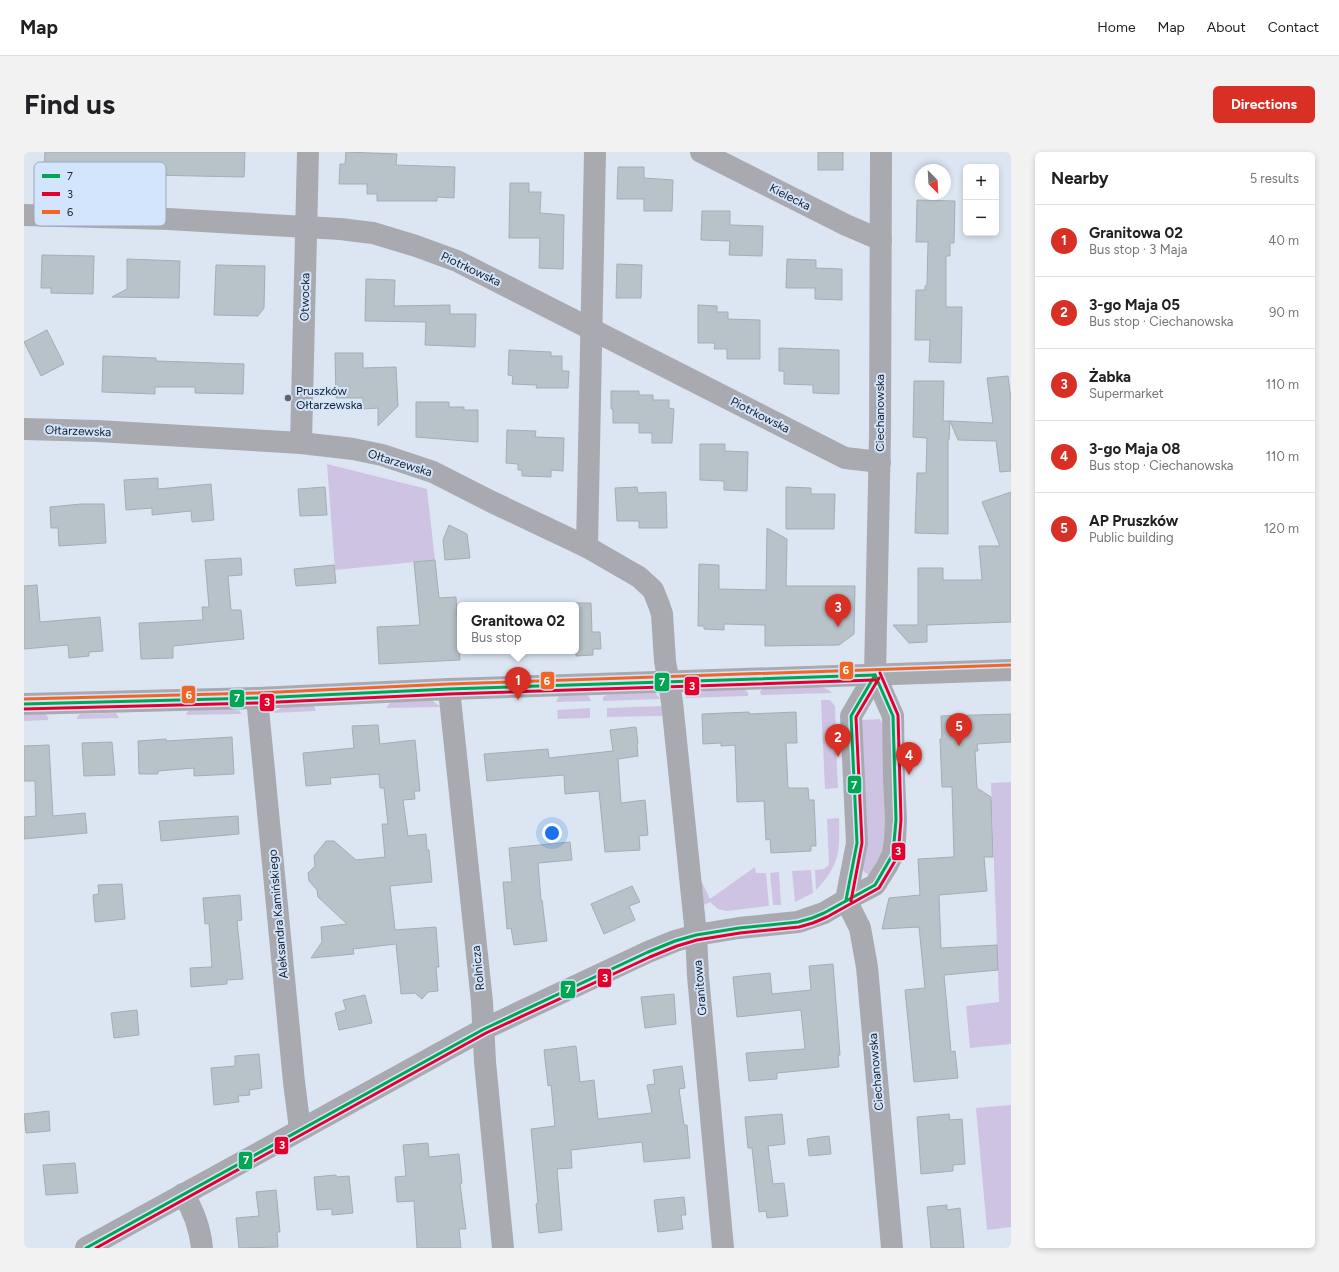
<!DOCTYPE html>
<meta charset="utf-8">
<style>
:root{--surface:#fff;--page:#f2f2f2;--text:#202124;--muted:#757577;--line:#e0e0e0;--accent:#d93025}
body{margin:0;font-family:Figtree,sans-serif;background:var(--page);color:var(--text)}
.controls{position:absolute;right:12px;top:12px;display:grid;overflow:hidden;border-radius:6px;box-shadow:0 2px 6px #0003}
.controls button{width:36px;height:36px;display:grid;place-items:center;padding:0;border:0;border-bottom:1px solid var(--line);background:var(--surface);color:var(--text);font:20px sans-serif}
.compass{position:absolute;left:891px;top:12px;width:36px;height:36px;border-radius:50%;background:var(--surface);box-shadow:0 2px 6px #0003;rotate:156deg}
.you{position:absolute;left:528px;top:681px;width:14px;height:14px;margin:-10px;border:3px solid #fff;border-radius:50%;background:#1a73e8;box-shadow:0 0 0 6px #1a73e833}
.badge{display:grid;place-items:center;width:26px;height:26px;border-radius:50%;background:var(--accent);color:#fff;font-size:13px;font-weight:700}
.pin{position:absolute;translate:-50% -33px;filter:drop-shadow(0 1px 2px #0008)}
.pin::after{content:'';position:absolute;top:21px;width:14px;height:12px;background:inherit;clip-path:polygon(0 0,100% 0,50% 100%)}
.popup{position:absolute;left:433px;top:450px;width:122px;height:52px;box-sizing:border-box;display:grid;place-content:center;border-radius:6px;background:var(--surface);filter:drop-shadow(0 1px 3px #0005);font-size:13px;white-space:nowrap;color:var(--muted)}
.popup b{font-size:15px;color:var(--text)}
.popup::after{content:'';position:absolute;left:50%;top:100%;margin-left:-8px;border:8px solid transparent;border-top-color:var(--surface)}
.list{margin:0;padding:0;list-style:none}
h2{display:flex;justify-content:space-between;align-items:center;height:52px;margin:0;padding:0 16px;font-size:17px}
h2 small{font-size:13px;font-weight:400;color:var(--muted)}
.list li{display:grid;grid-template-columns:26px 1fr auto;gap:12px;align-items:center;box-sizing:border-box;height:72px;padding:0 16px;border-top:1px solid var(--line)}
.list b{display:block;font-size:15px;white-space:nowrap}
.list p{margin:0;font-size:13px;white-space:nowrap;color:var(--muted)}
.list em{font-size:13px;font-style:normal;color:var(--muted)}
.map{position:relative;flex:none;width:987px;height:1096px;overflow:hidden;border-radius:6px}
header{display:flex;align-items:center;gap:24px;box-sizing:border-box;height:56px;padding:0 20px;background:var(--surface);border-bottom:1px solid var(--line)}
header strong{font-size:19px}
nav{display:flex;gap:22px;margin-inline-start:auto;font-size:14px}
.intro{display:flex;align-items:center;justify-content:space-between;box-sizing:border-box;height:96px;padding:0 24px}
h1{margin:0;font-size:28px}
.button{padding:10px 18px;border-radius:6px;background:var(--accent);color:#fff;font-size:14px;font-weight:700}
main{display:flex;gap:24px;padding:0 24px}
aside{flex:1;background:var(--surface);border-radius:6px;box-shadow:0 2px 6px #0003}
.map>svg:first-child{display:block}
</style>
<header>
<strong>Map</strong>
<nav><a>Home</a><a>Map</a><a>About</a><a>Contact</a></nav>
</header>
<div class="intro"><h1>Find us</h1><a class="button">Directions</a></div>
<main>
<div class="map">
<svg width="987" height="1096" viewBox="0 0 987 1096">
<rect width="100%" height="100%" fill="#dce6f2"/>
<g fill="#cfc3e3">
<polygon points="303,312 403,337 411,408 311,418"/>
<polygon points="797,535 805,538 808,541 737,543 736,540 738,537"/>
<polygon points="721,537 724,541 724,544 661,546 668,540"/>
<polygon points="628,541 631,541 637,547 579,549 579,545 585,542"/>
<polygon points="564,543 567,549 532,550 535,544"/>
<polygon points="407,548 417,555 362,556 367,550"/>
<polygon points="797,548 806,548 811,554 812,581 804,582 805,595 812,595 814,636 801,637"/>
<polygon points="262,554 290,554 292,559 250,561 251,559"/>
<polygon points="638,554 639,564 583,565 583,556"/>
<polygon points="566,556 566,566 534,567 533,558"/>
<polygon points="208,557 216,559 217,562 163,563 162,561 166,558"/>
<polygon points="92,561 95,566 53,567 53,565 56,562"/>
<polygon points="21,562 24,565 24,568 0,569 0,563"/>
<polygon points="856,567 858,572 863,639 860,697 845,723 840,720 839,717 838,568"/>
<polygon points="987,630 987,892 946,896 942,854 975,850 967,631"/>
<path d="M815,666c1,33 1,47 -23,72l-1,-20 9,-1 5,-4 -2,-46z"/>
<polygon points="731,715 732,721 742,721 745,754 703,759 694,757 686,750 680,753 675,730 678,730 686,747"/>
<polygon points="787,718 789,741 771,750 768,719"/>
<polygon points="755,720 757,753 749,753 746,721"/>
<polygon points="987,953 987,1075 963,1078 952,956"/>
</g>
<g fill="#b8c2c9" stroke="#a3adb4">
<polygon points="21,0 221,0 220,25 124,23 124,18 73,16 73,18 55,17 55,24 35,23 35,17 20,17"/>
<polygon points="322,0 373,2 372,13 431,15 430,46 413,45 413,49 353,49 353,42 343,42 343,32 315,32 316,12 321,12"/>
<rect x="794" y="0" width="25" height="18"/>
<polygon points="594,15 620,15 620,26 649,28 648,59 620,59 620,47 593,47"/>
<polygon points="486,31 505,31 505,40 517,40 516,61 540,63 539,117 515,116 516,86 485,86"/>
<polygon points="893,48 931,49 930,91 926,91 926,104 922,104 922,155 938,155 937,211 905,210 906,188 891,188 892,138 901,138 901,134 903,133 904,90 892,90"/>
<polygon points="678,59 706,59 706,73 739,74 738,104 705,103 706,89 677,88"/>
<polygon points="18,103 70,104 69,142 27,141 27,136 17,136"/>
<polygon points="103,107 156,109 155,146 88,145 103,137"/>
<polygon points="763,107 792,108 792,116 818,117 818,148 791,147 791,136 762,136"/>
<polygon points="593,112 618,113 617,146 592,146"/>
<polygon points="192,113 241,114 240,156 234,164 190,163"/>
<polygon points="342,127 371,128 370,154 426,153 426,162 452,162 451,195 401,193 402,170 341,169"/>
<polygon points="674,153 693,154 693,160 704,160 704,167 736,168 736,207 703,207 703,197 690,197 691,191 674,191"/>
<polygon points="23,178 40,212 17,224 0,190"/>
<polygon points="755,196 815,198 815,242 789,241 789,233 760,232 760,219 755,219"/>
<polygon points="485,198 527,200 527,204 538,204 538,219 545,219 544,236 512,236 513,233 488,232 489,224 484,223"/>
<polygon points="311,201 339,201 339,216 372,215 374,254 354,274 354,256 339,257 339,246 312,246"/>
<polygon points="79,204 132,206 132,209 220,212 219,242 171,241 171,235 131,235 131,242 78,240"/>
<polygon points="984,224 987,247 987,319 976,320 972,289 934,288 926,269 969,271 963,226"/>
<polygon points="890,229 920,229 919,269 926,269 925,288 924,288 924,382 891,381 893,321 902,321 903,286 889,285"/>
<polygon points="587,239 615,239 615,243 629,243 629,248 645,248 645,256 650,257 648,291 628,291 628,281 615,281 615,271 589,271 589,257 587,257"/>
<polygon points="392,250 425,250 425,255 440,255 440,258 454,258 454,290 392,285"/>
<polygon points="483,278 512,279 511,285 540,286 539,319 527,318 527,325 498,324 498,318 494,318 494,312 482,311"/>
<polygon points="676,292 701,292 701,299 724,300 723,339 700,338 700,329 676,328"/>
<polygon points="134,326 134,337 187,332 190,368 168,370 167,359 128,363 128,356 102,358 100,328"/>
<polygon points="301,335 303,363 276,364 274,337"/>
<polygon points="613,335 614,341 642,340 643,376 615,376 615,369 593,369 591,336"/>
<polygon points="762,335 787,336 787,342 811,342 810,377 762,377"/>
<polygon points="987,340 987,470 903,473 903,490 885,491 869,473 894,473 894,416 919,416 919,428 958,428 955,394 976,394 958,350"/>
<polygon points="57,352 80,352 82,391 35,394 34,376 27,376 26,355"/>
<polygon points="425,373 443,382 446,406 421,408 419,388"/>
<polygon points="743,376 763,387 762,434 831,434 830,482 815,493 741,494 741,473 700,472 700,478 680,477 680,474 674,474 675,412 695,413 695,437 742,438"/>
<polygon points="217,406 218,423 204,424 207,458 217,458 220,487 149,494 149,506 117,507 115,471 179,468 178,455 185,455 181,408"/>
<polygon points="411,408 415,446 432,445 436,508 355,512 353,475 396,473 390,410"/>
<polygon points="310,413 312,431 272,434 270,417"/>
<polygon points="13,433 16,470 76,465 79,499 65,500 65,504 45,506 44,493 0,497 0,434"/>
<polygon points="552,451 567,451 568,480 576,480 577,497 569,497 569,503 552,504"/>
<polygon points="725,560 725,562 772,560 773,591 762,591 764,636 784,636 785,648 790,648 792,694 787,694 787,699 747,701 746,687 742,688 740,649 713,650 711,593 697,594 697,591 679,592 678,562"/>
<polygon points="987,562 987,590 953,592 954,599 951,599 953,636 967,645 969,705 960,705 963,739 915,743 917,796 973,793 974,818 920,823 927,900 931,899 934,926 890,930 881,838 901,836 895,775 858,777 865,746 896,743 894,707 930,705 928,635 918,635 916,587 918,587 917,564"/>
<polygon points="354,573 356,592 391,588 396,639 390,639 391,647 379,648 384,684 402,682 403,698 405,698 408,730 366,734 371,778 412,775 415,815 412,815 414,839 404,840 398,847 391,841 377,842 372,792 329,797 330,802 287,806 298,790 297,775 323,772 294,745 293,738 285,729 284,721 291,714 290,704 302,689 310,689 332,708 361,705 358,672 364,672 360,636 356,636 355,622 306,626 307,632 282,634 279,601 330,596 328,574"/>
<polygon points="612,575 614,591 613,592 614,604 594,607 597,651 621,648 624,683 615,684 616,698 581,700 575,639 541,642 540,623 463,629 460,602 524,597 525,606 589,599 586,578"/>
<polygon points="208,585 210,622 170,624 170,616 134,619 134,622 115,622 114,589 142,587 142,589"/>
<polygon points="88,590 91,623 60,624 58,591"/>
<polygon points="25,593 29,664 61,661 63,681 0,687 0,665 12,664 11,629 0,629 0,594"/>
<polygon points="214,664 215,682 137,689 135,669"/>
<polygon points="546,690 548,708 514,711 517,748 518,748 523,789 490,793 487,776 483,777 479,730 488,730 485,696"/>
<polygon points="98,732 101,767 71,770 69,743 75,742 74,733"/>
<polygon points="608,734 616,750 605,754 611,768 580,782 567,752"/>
<polygon points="216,743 218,768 213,769 219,827 203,828 203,832 167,835 166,816 188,815 185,771 181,772 179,746"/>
<polygon points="809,812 816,903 814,903 815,915 753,921 753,927 725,929 722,901 781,897 777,858 713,865 709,825 746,821 748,842 787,838 785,814"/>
<polygon points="650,842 652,872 621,876 617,845"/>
<polygon points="341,843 348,871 315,878 311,861 322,858 319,848"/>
<polygon points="113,858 115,883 90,886 87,861"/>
<polygon points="552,894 556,930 570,928 574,967 628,961 623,933 631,932 629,918 658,914 661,936 655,937 660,973 663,973 666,1006 620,1010 618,990 547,998 548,1016 533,1017 538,1078 515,1081 512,1052 514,1051 507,977 531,974 527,933 524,934 520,898"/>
<polygon points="235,902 238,936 225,938 226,943 214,944 215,950 190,953 187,916 211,914 211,904"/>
<polygon points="25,959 26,979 2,981 0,962"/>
<polygon points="758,962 761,992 744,994 749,1032 760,1031 764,1064 743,1066 742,1059 735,1060 728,996 724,996 721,965"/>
<polygon points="925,962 926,968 938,967 941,1012 929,1013 929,1019 897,1022 893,965"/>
<polygon points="805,984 807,1002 785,1004 783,987"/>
<polygon points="404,991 405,1005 435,1002 438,1031 436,1032 442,1077 435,1077 437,1096 393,1096 390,1049 373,1050 371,1025 382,1024 379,993"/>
<polygon points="51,1011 54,1041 22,1043 19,1013"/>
<polygon points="312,1023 313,1025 325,1024 329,1061 308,1063 308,1057 293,1058 290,1025"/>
<polygon points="252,1038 256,1080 253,1080 254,1095 215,1096 212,1066 235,1064 232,1040"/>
<polygon points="660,1045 662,1063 657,1063 659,1077 634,1080 630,1048"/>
<polygon points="923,1053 923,1058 936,1056 940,1096 907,1096 903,1055"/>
</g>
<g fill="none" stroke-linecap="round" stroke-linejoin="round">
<g stroke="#a9aab0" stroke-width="22">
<polyline points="677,0 822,73 857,88"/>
<polyline points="0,63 144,67 316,77 349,81 392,94 433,109 821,306 856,310"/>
<polyline points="0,277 73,279 277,291 329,297 358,303 409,320 468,350 563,395 615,425 629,438 635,453 638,462 641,509 648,550 672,783 674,824 699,1096"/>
<polyline points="277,291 284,0"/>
<polyline points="563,395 571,0"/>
<polyline points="851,523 827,564 833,691 822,748 836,776 843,815 868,1096"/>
<polyline points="425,537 458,850 461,910 479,1096"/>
<polyline points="233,546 270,930 276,977"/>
<polyline points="0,552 233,546 425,537 987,518"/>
<path d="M159,1042c11,17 17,34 19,54"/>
<polyline points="62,1096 460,877 624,800 651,789 672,783 715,776 774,770 800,761 822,748 851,733 863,714 869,702 871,688 872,668 870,625 869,564 851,523 856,283 857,0"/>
</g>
<g stroke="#d2e5fc" stroke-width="6">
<g id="bus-1">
<polyline points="0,552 233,546 425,537 851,523"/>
<polyline points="822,748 833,691 827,564 851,523"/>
<polyline points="62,1096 460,877 624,800 651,789 672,783 715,776 774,770 788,766 800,761 851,733 869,702 872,668 869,564 851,523"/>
</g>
</g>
<g stroke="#d2e5fc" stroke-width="6">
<g id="bus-2">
<polyline points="0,557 233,551 425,542 851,528"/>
<polyline points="827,749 838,691 832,565 855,526"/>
<polyline points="72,1096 462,881 626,805 653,794 673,788 716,781 775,775 789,771 803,765 855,736 874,704 877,668 874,563 856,521"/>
</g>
</g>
<g stroke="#d2e5fc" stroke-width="6">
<polyline id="bus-3" points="0,547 233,541 425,532 987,513"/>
</g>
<use href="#bus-1" stroke="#00a651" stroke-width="3"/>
<use href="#bus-2" stroke="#e4002b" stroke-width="3"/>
<use href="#bus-3" stroke="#f26522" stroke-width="3"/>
</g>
<circle fill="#5c646d" stroke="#d2e5fc" stroke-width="1.5" cx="264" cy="246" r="4"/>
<g text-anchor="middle" stroke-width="4" stroke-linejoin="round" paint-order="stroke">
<g font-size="12" fill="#171e26" stroke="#d2e5fc">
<text transform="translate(766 45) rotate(27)" y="4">Kielecka</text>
<text transform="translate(447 117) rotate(25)" y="4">Piotrkowska</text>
<text transform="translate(281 145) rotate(-89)" y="4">Otwocka</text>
<text transform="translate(856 261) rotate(-90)" y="4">Ciechanowska</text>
<text transform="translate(736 263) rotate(27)" y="4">Piotrkowska</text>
<text transform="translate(54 279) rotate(2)" y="4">Ołtarzewska</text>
<text transform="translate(376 311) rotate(17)" y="4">Ołtarzewska</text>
<text transform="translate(254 762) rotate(-95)" y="4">Aleksandra Kamińskiego</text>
<text transform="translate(454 816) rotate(-96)" y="4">Rolnicza</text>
<text transform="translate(676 836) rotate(-95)" y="4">Granitowa</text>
<text transform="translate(852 920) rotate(-95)" y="4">Ciechanowska</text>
</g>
<g font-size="12" fill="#171e26" stroke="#d2e5fc" text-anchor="start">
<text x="272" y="243">Pruszków<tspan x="272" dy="14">Ołtarzewska</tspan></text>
</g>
</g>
<rect x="10" y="10" width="132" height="64" rx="6" fill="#d2e5fc" stroke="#9aa9bc" stroke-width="1"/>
<rect x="18" y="22" width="18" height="4" fill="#00a651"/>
<rect x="18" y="40" width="18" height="4" fill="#e4002b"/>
<rect x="18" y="58" width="18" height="4" fill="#f26522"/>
<g font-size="11" fill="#171e26">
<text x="43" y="28">7</text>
<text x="43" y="46">3</text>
<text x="43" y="64">6</text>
</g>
<g stroke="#d2e5fc" stroke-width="1.5">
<rect x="815" y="509" width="15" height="19" rx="4" fill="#f26522"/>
<rect x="516" y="519" width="15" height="19" rx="4" fill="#f26522"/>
<rect x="630" y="520" width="16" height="20" rx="4" fill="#00a651"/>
<rect x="660" y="524" width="16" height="20" rx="4" fill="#e4002b"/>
<rect x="157" y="533" width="15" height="19" rx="4" fill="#f26522"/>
<rect x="205" y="537" width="16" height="19" rx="4" fill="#00a651"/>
<rect x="235" y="541" width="16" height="19" rx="4" fill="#e4002b"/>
<rect x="823" y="623" width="15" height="19" rx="4" fill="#00a651"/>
<rect x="867" y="690" width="15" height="19" rx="4" fill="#e4002b"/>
<rect x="573" y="816" width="15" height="20" rx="4" fill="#e4002b"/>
<rect x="536" y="828" width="16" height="19" rx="4" fill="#00a651"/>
<rect x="250" y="984" width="15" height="19" rx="4" fill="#e4002b"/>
<rect x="214" y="999" width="15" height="19" rx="4" fill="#00a651"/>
</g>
<g font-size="11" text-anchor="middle" font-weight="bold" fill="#fff">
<text x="822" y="522">6</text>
<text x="523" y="533">6</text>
<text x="638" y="534">7</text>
<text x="668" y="538">3</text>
<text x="165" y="547">6</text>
<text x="213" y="550">7</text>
<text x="243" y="554">3</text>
<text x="830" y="637">7</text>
<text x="874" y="703">3</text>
<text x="581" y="830">3</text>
<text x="544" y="841">7</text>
<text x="258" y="997">3</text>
<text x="222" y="1012">7</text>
</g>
</svg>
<div class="controls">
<button>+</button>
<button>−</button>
</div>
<svg class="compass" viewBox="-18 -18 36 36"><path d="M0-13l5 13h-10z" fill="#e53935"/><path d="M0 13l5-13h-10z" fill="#757577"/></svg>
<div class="you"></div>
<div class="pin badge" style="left:494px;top:548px">1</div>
<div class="popup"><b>Granitowa 02</b>Bus stop</div>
<div class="pin badge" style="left:814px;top:605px">2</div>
<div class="pin badge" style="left:814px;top:475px">3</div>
<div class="pin badge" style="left:885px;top:623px">4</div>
<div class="pin badge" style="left:935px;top:594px">5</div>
</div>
<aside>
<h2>Nearby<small>5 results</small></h2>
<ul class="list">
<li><span class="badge">1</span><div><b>Granitowa 02</b><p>Bus stop · 3 Maja</p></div><em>40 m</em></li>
<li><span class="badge">2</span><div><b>3-go Maja 05</b><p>Bus stop · Ciechanowska</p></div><em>90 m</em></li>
<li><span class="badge">3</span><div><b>Żabka</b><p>Supermarket</p></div><em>110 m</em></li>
<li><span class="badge">4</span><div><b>3-go Maja 08</b><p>Bus stop · Ciechanowska</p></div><em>110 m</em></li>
<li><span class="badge">5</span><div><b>AP Pruszków</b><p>Public building</p></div><em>120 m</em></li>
</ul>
</aside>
</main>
